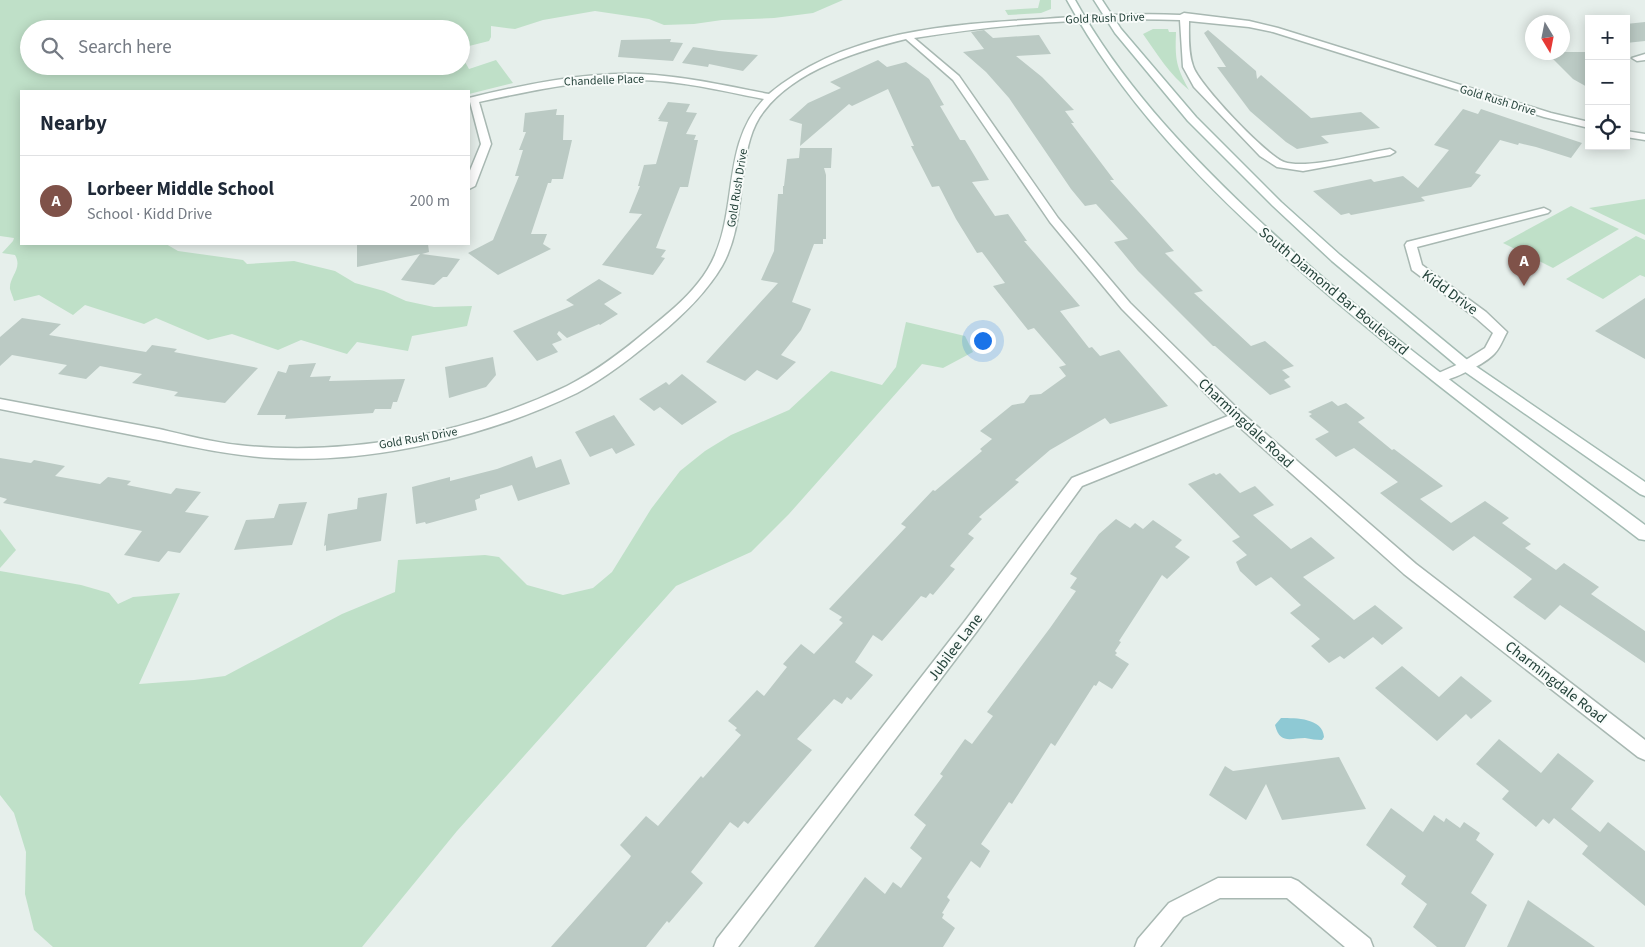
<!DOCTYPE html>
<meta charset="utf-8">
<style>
:root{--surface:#fff;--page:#f2f2f3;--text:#1f2937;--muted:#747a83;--line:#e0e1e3;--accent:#7f5249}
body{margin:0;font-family:"Source Sans 3",sans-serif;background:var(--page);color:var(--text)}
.controls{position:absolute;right:15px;top:15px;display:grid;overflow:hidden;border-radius:0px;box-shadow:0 2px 12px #0003}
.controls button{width:45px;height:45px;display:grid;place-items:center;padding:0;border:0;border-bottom:1px solid var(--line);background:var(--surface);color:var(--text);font:25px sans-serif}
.compass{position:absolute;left:1525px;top:15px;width:45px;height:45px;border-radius:50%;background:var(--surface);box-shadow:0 2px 12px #0003;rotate:170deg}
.you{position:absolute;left:982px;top:340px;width:18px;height:18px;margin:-12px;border:4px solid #fff;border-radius:50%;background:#1a73e8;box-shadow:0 0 0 8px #1a73e833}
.badge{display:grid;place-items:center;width:32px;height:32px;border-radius:50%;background:var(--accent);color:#fff;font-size:16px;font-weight:700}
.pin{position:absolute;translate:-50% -41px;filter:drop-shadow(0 1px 2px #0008)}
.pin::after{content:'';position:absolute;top:26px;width:18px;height:15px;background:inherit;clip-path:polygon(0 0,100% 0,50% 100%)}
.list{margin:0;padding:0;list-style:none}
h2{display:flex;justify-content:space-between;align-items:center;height:65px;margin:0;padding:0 20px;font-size:21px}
h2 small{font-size:16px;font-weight:400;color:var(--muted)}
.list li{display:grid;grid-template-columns:32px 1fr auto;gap:15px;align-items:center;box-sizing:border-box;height:90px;padding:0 20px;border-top:1px solid var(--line)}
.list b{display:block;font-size:19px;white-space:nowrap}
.list p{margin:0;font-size:16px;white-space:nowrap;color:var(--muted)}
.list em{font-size:16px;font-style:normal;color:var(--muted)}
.icon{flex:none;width:28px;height:28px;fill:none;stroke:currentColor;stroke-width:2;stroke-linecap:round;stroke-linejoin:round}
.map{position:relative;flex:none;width:1645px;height:947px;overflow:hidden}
.search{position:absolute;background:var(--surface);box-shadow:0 2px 12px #0003;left:20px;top:20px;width:450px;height:55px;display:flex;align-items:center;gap:12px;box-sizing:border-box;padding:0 18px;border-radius:28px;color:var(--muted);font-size:19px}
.panel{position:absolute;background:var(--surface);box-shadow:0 2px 12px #0003;left:20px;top:90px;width:450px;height:155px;border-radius:0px}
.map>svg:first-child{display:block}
</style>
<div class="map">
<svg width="1645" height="947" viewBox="0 0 1645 947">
<rect width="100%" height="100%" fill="#e6efeb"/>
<g fill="#bfe0c8">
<path d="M0,0h843l-30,13 -39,5 -52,2 -28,4 -30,1 -15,-6 -54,-8 -52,9 -28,9 -24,-3v11l-2,4 -28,7v-19h-432v37h432v-11l8,14 27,-9 17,23 -44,11v-3h-448v153h145l12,7 65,9 4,4 47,-3 41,10 20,12 29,8 22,10 28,6 38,-1 -5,20 -55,10 -4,15 -51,-9 -10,12 -46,-14 -23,10 -46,-16 -24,6 -52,-22 -12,6 -59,-19 -12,10 -34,-20 -25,6c-1,-4 -3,-8 -4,-12 -1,-13 13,-20 5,-34l-13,-2 11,-12 1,-3 -14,-2z"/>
<polygon points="1040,0 1051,0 1051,9 1041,13 1008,15 1005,10 1038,8"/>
<path d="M1153,29h15l1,3h7c-1,28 0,34 13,58 -19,-15 -32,-36 -46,-56z"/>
<polygon points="1645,199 1645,235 1589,208"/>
<polygon points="1571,206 1619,229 1553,268 1503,243"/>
<polygon points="1636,236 1645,240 1645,277 1640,275 1603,299 1566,279"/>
<polygon points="906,322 965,336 973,352 943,368 922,364 789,514 751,552 676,586 457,831 362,947 53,947 34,930 25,894 26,852 14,813 0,795 0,571 81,585 109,593 118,604 133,597 180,593 139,684 194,680 225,676 342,614 395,592 398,560 485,555 499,557 527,585 563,595 593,588 612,572 651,509 680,471 705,451 731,435 789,410 831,371 882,385 896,367"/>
<polygon points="0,529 16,550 0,568"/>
</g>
<path fill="#8ec9d4" d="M1281,718c15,0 42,0 43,19l-2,3c-6,0 -11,-1 -17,-2 -14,0 -25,7 -30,-13z"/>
<g fill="#bbcac4">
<polygon points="1645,22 1645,41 1626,43 1626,24"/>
<polygon points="984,30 993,38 1039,35 1051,54 1016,56 1042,77 1074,110 1065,111 1074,123 1071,123 1114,180 1110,180 1174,251 1165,253 1203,291 1194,293 1251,346 1265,341 1294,366 1282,370 1290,377 1284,380 1291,387 1270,395 1215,346 1213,346 1138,271 1114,242 1128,239 1096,204 1085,206 1071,189 1009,98 986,72 963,52 984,49 971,32"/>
<polygon points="1208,30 1256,71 1257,79 1261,75 1311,118 1361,112 1380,128 1321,136 1329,143 1297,149 1286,142 1250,111 1217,67 1226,67 1204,33"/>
<polygon points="671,39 670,42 683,43 673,61 618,57 621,40"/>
<polygon points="693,47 719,51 758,55 743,71 709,64 708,67 682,63"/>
<polygon points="1546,52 1589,52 1589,88 1573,79"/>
<polygon points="878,60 887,67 906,62 929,79 944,105 940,106 960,140 965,140 989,180 972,182 995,216 1008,214 1027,241 1024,241 1080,306 1060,311 1089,348 1092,347 1100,356 1119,350 1168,406 1110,424 1105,418 1050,450 1015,480 1019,482 979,517 982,519 968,534 974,538 950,566 955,569 933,595 930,593 926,598 921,596 882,641 873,635 855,662 873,675 851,700 847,697 842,704 834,699 797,739 812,750 748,824 744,821 738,828 730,822 691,872 703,883 669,923 667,921 646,947 551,947 629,859 631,856 620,845 646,816 658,826 701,776 703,778 741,735 735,730 737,728 728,721 757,690 764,696 787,667 783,664 801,644 814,654 843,623 839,620 842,617 829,609 906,527 901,524 933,490 935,491 982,451 980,449 992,439 980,431 1012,405 1024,403 1030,395 1041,394 1066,376 1059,367 1066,365 1034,328 1028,330 993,286 1005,283 982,252 977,253 956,219 939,186 932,187 911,146 914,146 888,89 852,106 849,104 800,146 802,124 789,120 808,103 841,88 830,82"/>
<polygon points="668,102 690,104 686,112 697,113 686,134 696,135 694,140 698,140 688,187 680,187 656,248 666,250 661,257 665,258 653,275 602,265 642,214 629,213 640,186 638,186 644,165 656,164 668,122 658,121 660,119 658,119"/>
<polygon points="557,109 556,115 564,115 563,140 572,140 563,179 552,179 551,183 548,183 531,234 547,234 543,244 551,249 498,275 468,253 493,240 519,176 515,176 523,150 519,150 526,132 523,132 525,113"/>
<polygon points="1463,109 1478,114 1481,109 1582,143 1571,158 1536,147 1519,143 1518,145 1500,140 1475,173 1481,175 1471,187 1421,197 1425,201 1351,215 1349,213 1341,215 1313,191 1371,179 1374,182 1403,176 1418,188 1449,150 1434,145"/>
<polygon points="800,148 832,148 831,168 824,168 826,175 826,239 823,239 823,244 814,244 792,302 811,309 801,330 781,355 796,362 777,380 757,370 745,381 706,362 778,283 761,280 774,251 778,194 783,194 783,186 784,186 787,159 799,158"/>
<polygon points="357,244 428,244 429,252 422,254 460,259 447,277 443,277 434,285 401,280 420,254 357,267"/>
<polygon points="599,279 622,293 604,304 618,314 600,325 599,324 567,338 559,331 557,334 562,340 552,344 558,352 537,361 513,331 574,305 566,300"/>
<polygon points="1645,298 1645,359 1595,331"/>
<polygon points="22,318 61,324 49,335 146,352 152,345 177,349 174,352 258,368 225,403 174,396 178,392 132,383 142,374 100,366 86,379 58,374 67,365 12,355 0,366 0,337"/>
<polygon points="493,357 496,375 486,387 449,398 445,367"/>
<polygon points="316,363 310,377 331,376 329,381 405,379 397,402 393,402 391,409 375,409 373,413 285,419 286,415 257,415 278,371 286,373 289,365"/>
<polygon points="682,374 717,402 682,425 660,407 654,411 639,399 666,382 669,385"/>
<polygon points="1332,401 1338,406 1346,403 1365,418 1358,422 1392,450 1394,449 1443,486 1420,499 1451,523 1485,501 1509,518 1502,523 1531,544 1525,548 1556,570 1564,563 1599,587 1591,594 1645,631 1645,663 1560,605 1545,620 1513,597 1532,579 1474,536 1453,551 1380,493 1398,482 1354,448 1336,457 1315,439 1329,432 1309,416 1312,414 1308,412"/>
<polygon points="614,415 635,445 616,454 612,448 590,457 575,432"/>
<polygon points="532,456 536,468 561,459 570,484 518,501 512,485 480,495 480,498 475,500 477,510 426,524 425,522 416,524 412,487 450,477 450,481 497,469"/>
<polygon points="0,458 31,463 34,460 65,466 55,476 100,484 108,477 131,481 127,485 171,494 176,488 201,492 185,512 209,516 180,553 168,551 159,562 124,555 142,531 3,503 7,499 0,497"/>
<polygon points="1214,473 1216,475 1220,473 1240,493 1255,486 1274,505 1253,515 1291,549 1311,537 1335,558 1303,577 1354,620 1375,605 1403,628 1382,645 1373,637 1344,659 1340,656 1329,663 1311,646 1320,639 1290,613 1301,605 1271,577 1256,586 1240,571 1236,562 1247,555 1232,541 1240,537 1188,484"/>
<polygon points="387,493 381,541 326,551 326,545 324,546 328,514 357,509 358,498"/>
<polygon points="307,502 292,545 234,550 246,520 274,518 279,504"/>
<polygon points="1116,519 1130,528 1135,523 1143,529 1153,520 1182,540 1175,547 1190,557 1167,579 1162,575 1119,641 1121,642 1115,651 1117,653 1115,655 1129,664 1112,689 1099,681 1096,686 1094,685 1055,746 1051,743 1012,804 1009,802 981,844 990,851 980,868 971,861 947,897 950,900 942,913 944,914 942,918 955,928 943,947 814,947 865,877 885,894 893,882 901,888 922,858 910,848 926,825 914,815 943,776 940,774 965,739 972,744 993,716 987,712 1050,628 1076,591 1070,588 1077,578 1070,574 1099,534"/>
<polygon points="1402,666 1439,697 1461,676 1492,701 1471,719 1466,714 1437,741 1375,688"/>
<polygon points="1499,739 1541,773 1558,753 1594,781 1571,809 1600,832 1608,822 1645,851 1645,906 1582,854 1588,846 1554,818 1549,824 1543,819 1536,827 1502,799 1509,791 1476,764"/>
<polygon points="1339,757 1366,809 1282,820 1266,784 1246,820 1209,795 1225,766 1233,771"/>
<polygon points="1391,808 1423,832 1434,815 1444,822 1446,818 1460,828 1464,822 1480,833 1476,840 1494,854 1471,893 1487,905 1465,947 1437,947 1413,927 1427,904 1401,884 1406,876 1366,845"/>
<polygon points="1528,900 1595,947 1507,947"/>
</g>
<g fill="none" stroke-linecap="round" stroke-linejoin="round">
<g stroke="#a8b8b2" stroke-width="3">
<g id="minor">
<path d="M1184,13l65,8 29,7 273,85 38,9v6l-45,-11 -271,-85 -24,-5 -60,-6c0,14 -1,31 4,45 5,18 74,90 91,96 23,8 81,-9 106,-13l5,3 -5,3 -87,16 -26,-4 -17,-11 -66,-69 -11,-20 -3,-47c-88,-3 -179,4 -266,18l45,38 99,142 72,85 113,111 173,150 229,176v20l-7,-3 -234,-183 -168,-150 -154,62 -105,145 -239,316h-24l3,-8 248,-318 107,-143 156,-62 -106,-107 -72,-87 -97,-142 -47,-41c-48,12 -111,31 -142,72 -13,16 -17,38 -20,57 -5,34 -5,68 -22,98 -16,27 -39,49 -63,69 -26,21 -53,43 -82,58 -89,43 -204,71 -303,65 -41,-2 -80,-11 -121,-19 -51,-10 -102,-20 -153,-30v-10c53,10 106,20 159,30 26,6 53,13 79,16 110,12 230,-11 329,-59 30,-15 57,-36 82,-57 17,-14 35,-28 49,-46 47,-57 17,-132 66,-184 -42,-8 -85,-19 -128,-19 -53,-1 -106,11 -157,22l12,42 -16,42 -6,3v-16l12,-29 -12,-46c54,-13 114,-26 171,-24 43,2 86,12 129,20 75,-63 180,-70 274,-75 46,-3 91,-6 137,-4z"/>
<polygon points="1645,54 1645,60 1637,61 1632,58"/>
<polygon points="1626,131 1645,134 1645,140 1626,137"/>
<path d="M1544,208l6,3 -2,2 -131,34 5,18 64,47 21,20c-4,7 -7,16 -12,21 -8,10 -50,32 -61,28l-2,-3 2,-3 27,-12 24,-15 8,-15 -17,-15 -64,-48 -7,-25 2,-3z"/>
<polygon points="1218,878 1291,878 1298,881 1370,939 1373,947 1345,947 1287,898 1220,898 1183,917 1160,947 1135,947 1138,939 1169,903"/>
</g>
</g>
<g stroke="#a4bbb3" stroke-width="3">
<g id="secondary">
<path d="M1067,0h8c45,81 107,147 174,211 122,116 261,214 396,314v15l-6,-1c-119,-91 -240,-180 -352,-280 -85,-76 -165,-158 -220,-259z"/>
<polygon points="1094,0 1102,0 1121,29 1196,117 1281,202 1340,255 1471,363 1645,482 1645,496 1640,494 1461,369 1332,261 1273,206 1188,121 1115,33"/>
</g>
</g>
<use href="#minor" fill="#fff" fill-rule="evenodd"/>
<use href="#secondary" fill="#fff" fill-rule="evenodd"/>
</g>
<g text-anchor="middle" stroke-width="4" stroke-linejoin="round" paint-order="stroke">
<g font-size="12" fill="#24423a" stroke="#f7fbf9">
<text transform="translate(1105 18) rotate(-2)" y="4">Gold Rush Drive</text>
<text transform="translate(604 80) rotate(-2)" y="4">Chandelle Place</text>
<text transform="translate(1498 100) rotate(17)" y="4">Gold Rush Drive</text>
<text transform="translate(737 188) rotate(-81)" y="4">Gold Rush Drive</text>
<text transform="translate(418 438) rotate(-10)" y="4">Gold Rush Drive</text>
</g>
<g font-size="15" fill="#24423a" stroke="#f7fbf9">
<text transform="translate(1334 291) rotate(40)" y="5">South Diamond Bar Boulevard</text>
<text transform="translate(1450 292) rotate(36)" y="5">Kidd Drive</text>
<text transform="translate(1246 423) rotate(43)" y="5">Charmingdale Road</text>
<text transform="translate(955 647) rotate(-53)" y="5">Jubilee Lane</text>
<text transform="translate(1556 682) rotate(38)" y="5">Charmingdale Road</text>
</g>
</g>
</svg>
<div class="controls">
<button>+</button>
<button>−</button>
<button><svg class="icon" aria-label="locate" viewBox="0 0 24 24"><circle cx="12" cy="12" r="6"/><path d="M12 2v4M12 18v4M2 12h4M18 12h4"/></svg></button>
</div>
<svg class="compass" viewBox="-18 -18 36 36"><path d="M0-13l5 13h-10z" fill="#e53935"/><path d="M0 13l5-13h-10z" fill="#747a83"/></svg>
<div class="you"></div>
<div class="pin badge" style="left:1524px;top:286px">A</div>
<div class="search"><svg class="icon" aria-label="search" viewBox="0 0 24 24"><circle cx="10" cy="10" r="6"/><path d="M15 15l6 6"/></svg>Search here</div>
<section class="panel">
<h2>Nearby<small></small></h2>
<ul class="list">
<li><span class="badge">A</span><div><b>Lorbeer Middle School</b><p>School · Kidd Drive</p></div><em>200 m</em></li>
</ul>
</section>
</div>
